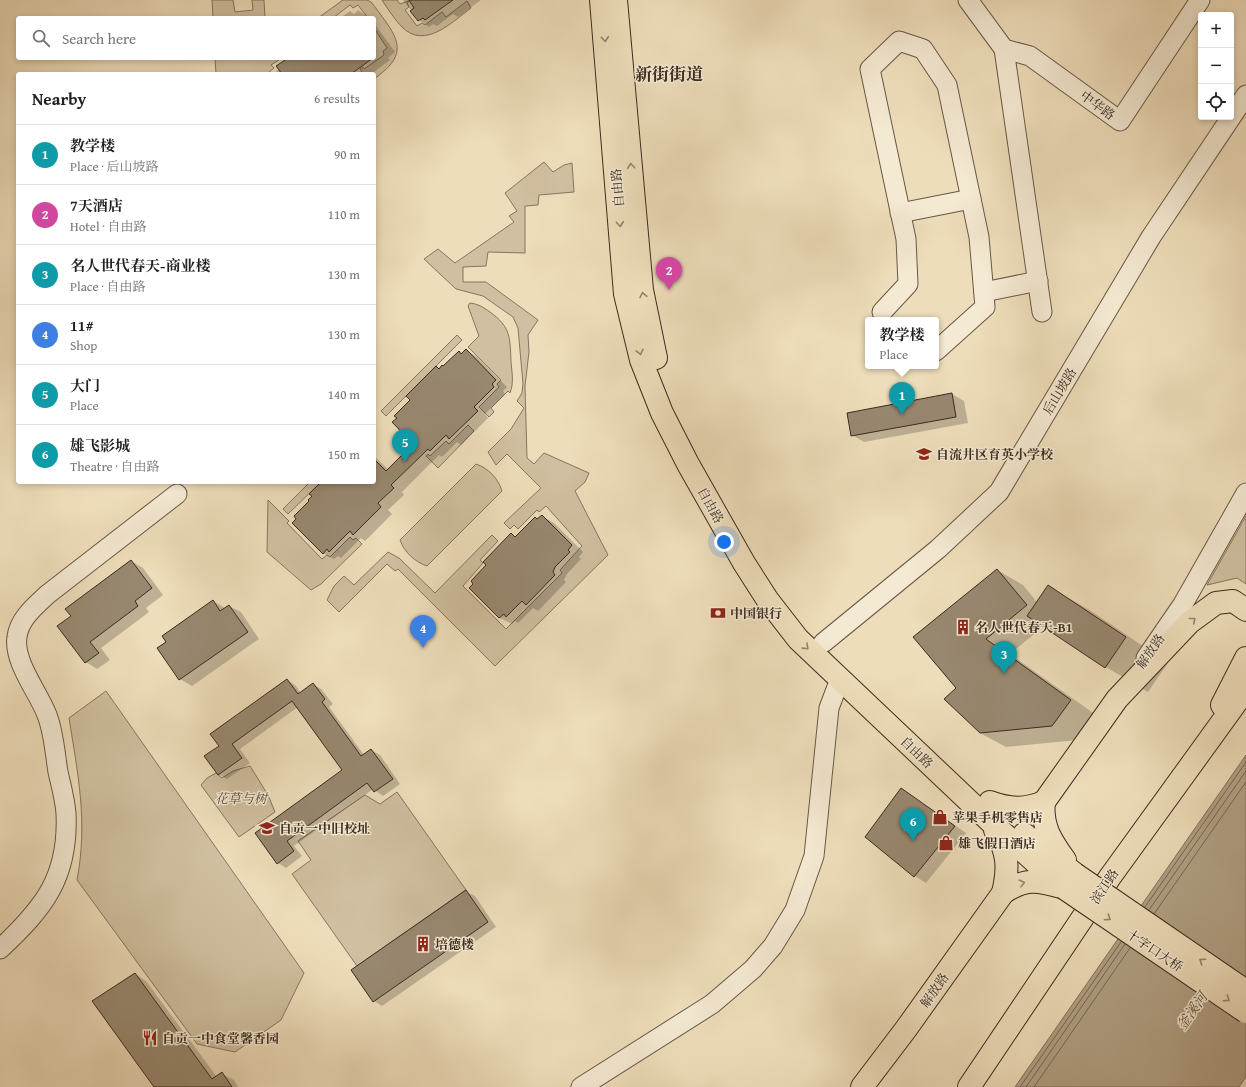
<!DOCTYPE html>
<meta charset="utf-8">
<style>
:root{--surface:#fff;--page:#f6f6f6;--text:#202124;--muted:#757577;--line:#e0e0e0;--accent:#8f2418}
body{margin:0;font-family:"Gentium Book Plus","Noto Serif SC",serif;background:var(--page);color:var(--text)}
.controls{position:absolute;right:12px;top:12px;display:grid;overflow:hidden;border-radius:4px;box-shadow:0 2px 6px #0003}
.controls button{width:36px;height:36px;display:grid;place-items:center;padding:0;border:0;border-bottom:1px solid var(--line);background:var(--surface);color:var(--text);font:20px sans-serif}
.you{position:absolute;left:724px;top:542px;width:14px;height:14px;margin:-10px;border:3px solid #fff;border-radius:50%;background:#1a73e8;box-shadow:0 0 0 6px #1a73e833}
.badge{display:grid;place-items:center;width:26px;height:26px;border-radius:50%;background:var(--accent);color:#fff;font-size:13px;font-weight:700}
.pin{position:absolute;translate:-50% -33px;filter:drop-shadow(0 1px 2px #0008)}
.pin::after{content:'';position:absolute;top:21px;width:14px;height:12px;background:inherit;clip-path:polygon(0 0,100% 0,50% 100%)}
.popup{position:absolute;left:865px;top:317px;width:74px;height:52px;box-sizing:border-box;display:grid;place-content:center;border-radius:4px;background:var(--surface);filter:drop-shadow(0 1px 3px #0005);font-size:13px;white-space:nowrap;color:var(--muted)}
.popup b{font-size:15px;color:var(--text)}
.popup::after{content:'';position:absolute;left:50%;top:100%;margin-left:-8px;border:8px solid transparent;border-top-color:var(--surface)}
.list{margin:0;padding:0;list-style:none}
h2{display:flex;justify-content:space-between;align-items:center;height:52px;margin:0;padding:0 16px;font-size:17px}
h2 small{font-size:13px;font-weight:400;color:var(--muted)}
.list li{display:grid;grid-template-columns:26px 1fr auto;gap:12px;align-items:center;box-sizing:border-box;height:60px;padding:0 16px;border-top:1px solid var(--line)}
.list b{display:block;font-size:15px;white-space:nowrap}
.list p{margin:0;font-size:13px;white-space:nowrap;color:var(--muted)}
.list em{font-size:13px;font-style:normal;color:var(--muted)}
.icon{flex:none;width:22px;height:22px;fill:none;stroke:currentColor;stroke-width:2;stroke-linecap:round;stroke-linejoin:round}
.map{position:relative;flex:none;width:1246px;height:1087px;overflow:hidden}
.search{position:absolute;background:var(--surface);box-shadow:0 2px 6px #0003;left:16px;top:16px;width:360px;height:44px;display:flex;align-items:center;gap:10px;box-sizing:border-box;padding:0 14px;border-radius:4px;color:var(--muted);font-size:15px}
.panel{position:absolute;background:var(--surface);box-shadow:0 2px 6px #0003;left:16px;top:72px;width:360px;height:412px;border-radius:4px}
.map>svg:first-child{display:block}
</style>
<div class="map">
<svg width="1246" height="1087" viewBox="0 0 1246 1087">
<rect width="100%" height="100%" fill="#eeddba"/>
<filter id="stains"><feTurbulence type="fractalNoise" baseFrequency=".005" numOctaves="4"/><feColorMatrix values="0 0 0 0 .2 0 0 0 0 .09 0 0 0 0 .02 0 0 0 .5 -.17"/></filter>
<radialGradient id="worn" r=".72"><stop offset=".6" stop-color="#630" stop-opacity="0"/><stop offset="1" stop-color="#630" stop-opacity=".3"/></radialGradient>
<g fill="#d0bfa0" stroke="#867560">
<polygon points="212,0 233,0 235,12 253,10 252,0 264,0 265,18 213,18"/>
<path d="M343,0h24l4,2c5,6 10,13 15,20 19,26 13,39 -12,57v-5h-11l-3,-5 3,-2 1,2 20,-14 -1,-4 4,-3 -11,-17 -2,1v-14h-6l-10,-13 -5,3 -3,-3 -17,13h-15z"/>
<path d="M382,0h15l3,4 11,-4 -4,3 2,4 -4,3 12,16 5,-3 3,2 17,-13 4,5 21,-16 4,7c-19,14 -46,42 -69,19 -8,-8 -14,-18 -20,-27z"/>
<polygon points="215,58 282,58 271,65 274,68 269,72 270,74 216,74"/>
<polygon points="544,162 553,172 564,165 572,163 574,192 539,195 538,205 525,206 525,253 488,252 486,266 463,267 463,282 486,282 538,320 528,335 529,352 525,386 527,458 534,464 544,453 589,473 585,482 575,491 608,555 495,666 398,569 395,571 387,564 339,612 327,600 334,586 344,576 354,585 388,552 399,558 435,593 492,535 498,541 480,560 483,563 463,586 506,629 562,573 560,570 582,546 546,506 539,512 537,510 518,529 514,525 510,529 504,523 541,488 507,454 496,465 488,452 511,429 524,408 517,401 522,393 523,384 518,328 513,317 483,296 456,289 424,259 438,249 455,263 514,222 509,216 517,211 505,193"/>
<path d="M470,303c8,1 13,4 20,9 21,15 20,26 21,50 1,11 3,21 -1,31l-2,-2 -17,17 3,4 -5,5 -10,-10 20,-20 -2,-3 4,-4 -33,-33 11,-11 -11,-30z"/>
<polygon points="457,335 462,340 386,416 381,411"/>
<polygon points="468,425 474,431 438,468 426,456 428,454 430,456 446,441 449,444"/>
<path d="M476,464c12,4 22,14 26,27l-75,75c-12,-4 -23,-14 -27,-26z"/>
<polygon points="310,482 321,482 288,514 283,509"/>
<polygon points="268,500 289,521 287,523 322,559 327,555 330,557 350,537 353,540 356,538 362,544 321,584 311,590 267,552"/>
<polygon points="1246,516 1246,584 1237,578 1207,585"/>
<path d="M106,691l198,282 -23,47 -46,32 -38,-8 -120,-164c11,-58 1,-105 -8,-162z"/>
<polygon points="250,766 268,795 275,812 239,837 201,785 207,778 216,773 222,778 233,771"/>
<polygon points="397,792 466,890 357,966 292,874 311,860 298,841 365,795 380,804"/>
</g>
<polygon fill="#b1a085" stroke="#82715c" points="1246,755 1246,1077 1239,1087 1015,1087"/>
<g fill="#0003">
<polygon points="403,0 481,0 458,17 453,14 437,26 433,24 429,27 419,20"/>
<polygon points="358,10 370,18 340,18 350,11 354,14"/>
<polygon points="374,23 395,52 388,58 390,60 371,74 275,73 289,58 374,58"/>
<polygon points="466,350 477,357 507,387 503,391 505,394 485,414 488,418 461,445 457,442 442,457 439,455 402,492 404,495 388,510 392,514 365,541 361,538 341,558 338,556 334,559 323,553 310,501 322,482 374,482 374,456 389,470 414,444 440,369 459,352 462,354"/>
<polygon points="952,394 964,401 968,423 864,442 852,435"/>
<polygon points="542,516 554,523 583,552 579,557 581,559 567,574 564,580 566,582 538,611 533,608 518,623 515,621 512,624 500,618 470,588 535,518 538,520"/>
<polygon points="131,561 143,568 163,595 146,608 149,612 101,648 110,660 97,669 86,662 72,616"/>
<polygon points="997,570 1023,585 1037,602 1048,586 1091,611 1168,663 1148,692 1106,667 1044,626 1010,654 1096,715 1078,740 1006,747 980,733 957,688"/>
<polygon points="213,601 225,608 229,606 241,612 259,639 192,686 180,679"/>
<polygon points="287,680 295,685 301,693 313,684 321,689 333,704 329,707 364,755 371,750 380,755 400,784 383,796 373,789 294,846 302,856 286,868 278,863 256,833 344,770 298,707 240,749 250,763 227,779 218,774 220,746"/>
<polygon points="901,789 966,833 926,883 915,876 867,837"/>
<polygon points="466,892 475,896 496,927 382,1006 374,1001"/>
<polygon points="135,974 146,981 217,1077 222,1074 234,1080 238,1087 155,1087"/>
</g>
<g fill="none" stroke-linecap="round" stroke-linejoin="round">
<g stroke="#766652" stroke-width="1">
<polyline points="1145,907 1246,762"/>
<polyline points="1149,910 1246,771"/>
<polyline points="1154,914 1246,782"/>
<polyline points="1020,1087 1121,942"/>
<polyline points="1026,1087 1125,944"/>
<polyline points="1034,1087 1130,948"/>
</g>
</g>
<g fill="#988870" stroke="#3b2b1f">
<polygon points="409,0 453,0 425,20 423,18 418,21 410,11 414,8"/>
<polygon points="288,58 373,58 351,74 282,74 276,66"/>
<polygon points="466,349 496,380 492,384 494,387 474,407 478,411 449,439 446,435 430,451 428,449 391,485 394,488 378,503 381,507 353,535 350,531 329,552 327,549 323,554 292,523 296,519 294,516 309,501 308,500 312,496 309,494 321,482 374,482 374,459 386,471 413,444 392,422 397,418 394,416 410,400 406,396 436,366 439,369 442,365 443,366 459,351 461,354"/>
<polygon points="952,393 956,417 851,436 847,413"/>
<polygon points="542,515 572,545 568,550 570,552 555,567 553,572 555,575 526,605 522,601 506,617 504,614 499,618 469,588 473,584 471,581 486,565 483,562 511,533 515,537 535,517 537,519"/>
<polygon points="131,560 152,588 135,601 138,606 90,642 99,653 85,663 57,626 71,616 65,609"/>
<polygon points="997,569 1027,605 986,639 1071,700 1052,726 980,733 944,699 956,688 913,637"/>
<polygon points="1048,585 1126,637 1105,668 1027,616"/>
<polygon points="213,600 220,611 229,605 248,632 179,680 157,648 166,642 162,636"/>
<polygon points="287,679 298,694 313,683 325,699 322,702 361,756 371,749 393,779 374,792 367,783 287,841 294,851 277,864 255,833 342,770 292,701 232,744 242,758 218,775 204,756 219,746 210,734"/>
<polygon points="901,788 955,826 914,877 865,837"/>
<polygon points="466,890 488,922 373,1002 351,970"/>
<polygon points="135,973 212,1079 222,1072 232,1087 154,1087 92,1001"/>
</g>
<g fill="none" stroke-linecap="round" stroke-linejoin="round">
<g stroke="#685846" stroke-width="21">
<g id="minor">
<polyline points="968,0 1004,49 1030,56 1120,121 1200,0"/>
<polyline points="1004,49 1042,312"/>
<polyline points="900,213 971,199"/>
<polyline points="984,292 1038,281"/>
<polyline points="882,312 908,284 906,239 870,69 899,41 923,49 947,85 979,237 985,307 936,351"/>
<polyline points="823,643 938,549 999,492 1151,237 1246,95"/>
<polyline points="1146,658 1183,604 1246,493"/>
<path d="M0,949c44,-41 69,-72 66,-136 -1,-13 -5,-28 -8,-41 -3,-18 -4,-39 -11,-57 -8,-22 -34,-53 -30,-78 2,-18 18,-31 31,-43l129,-100"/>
<polyline points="581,1087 712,1004 753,969 773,946 795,910 814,856 829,708 840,679"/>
</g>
</g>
<g stroke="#3b2b1f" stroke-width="24">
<g id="major">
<polyline points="601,0 625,294 641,360 662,413 688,464 744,563 767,599 798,639 992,823 1064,888"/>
<polyline points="616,0 642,290 656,358"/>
<polyline points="1222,705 1246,658"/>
<path d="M990,802c19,7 35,8 54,0 -3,24 8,40 21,58"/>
<polyline points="1044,802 1117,699 1190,622 1216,603 1233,601 1246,610"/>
<path d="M995,830c13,23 14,37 8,63 22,-15 34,-13 58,-6"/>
<polyline points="1024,834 1075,874"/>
<polyline points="862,1087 906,1029 1003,893"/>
<polyline points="969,1087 1110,877 1246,689"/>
</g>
</g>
<use href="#minor" stroke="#f4e9d2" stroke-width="19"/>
<use href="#major" stroke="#eeddba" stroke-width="22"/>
<g stroke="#3b2b1f" stroke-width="24" stroke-linecap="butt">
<g id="major-bridge">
<polyline points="1075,874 1246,991"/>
<polyline points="1064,888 1246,1012"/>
</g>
</g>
<use href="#major-bridge" stroke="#eeddba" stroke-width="22"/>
</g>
<defs><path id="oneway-chevron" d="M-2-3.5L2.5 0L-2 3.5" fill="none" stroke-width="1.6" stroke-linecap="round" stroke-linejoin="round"/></defs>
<g stroke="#94846c">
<use href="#oneway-chevron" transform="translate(605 39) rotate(85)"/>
<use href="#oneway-chevron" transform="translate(631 166) rotate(-95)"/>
<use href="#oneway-chevron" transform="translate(620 224) rotate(85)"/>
<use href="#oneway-chevron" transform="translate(643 295) rotate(-101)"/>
<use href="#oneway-chevron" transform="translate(640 352) rotate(76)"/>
<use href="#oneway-chevron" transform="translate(1193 620) rotate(-39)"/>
<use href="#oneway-chevron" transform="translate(806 647) rotate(44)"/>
<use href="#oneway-chevron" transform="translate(1022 883) rotate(-14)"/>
<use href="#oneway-chevron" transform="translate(1108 918) rotate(34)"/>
<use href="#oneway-chevron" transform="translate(1202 961) rotate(-146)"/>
<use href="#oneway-chevron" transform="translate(1227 999) rotate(34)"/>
</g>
<defs>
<g id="school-bare" transform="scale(1.2)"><path d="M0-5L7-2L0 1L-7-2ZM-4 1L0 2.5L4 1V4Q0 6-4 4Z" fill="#8f2418" stroke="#f4e9d2" stroke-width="2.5" paint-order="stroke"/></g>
<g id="bank-bare" transform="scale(1.2)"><path d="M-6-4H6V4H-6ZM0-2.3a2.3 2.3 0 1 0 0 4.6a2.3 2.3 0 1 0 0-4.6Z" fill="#8f2418" stroke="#f4e9d2" stroke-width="2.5" paint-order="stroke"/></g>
<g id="building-bare" transform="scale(1.2)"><path d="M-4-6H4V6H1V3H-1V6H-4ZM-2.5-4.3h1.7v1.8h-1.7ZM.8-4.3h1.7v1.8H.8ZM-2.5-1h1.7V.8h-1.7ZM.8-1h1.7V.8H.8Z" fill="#8f2418" stroke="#f4e9d2" stroke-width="2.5" paint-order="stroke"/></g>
<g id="shop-bare" transform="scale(1.2)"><path d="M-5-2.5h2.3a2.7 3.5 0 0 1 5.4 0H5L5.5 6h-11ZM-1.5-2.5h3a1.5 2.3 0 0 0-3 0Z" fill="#8f2418" stroke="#f4e9d2" stroke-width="2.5" paint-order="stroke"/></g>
<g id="restaurant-bare" transform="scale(1.2)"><path d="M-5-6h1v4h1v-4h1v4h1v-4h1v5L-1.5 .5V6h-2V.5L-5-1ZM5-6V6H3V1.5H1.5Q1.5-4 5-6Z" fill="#8f2418" stroke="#f4e9d2" stroke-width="2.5" paint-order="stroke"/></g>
</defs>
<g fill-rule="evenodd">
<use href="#school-bare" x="924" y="454"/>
<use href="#bank-bare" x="718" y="613"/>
<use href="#building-bare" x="963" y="627"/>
<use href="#shop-bare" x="940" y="817"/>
<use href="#school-bare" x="267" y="828"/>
<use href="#shop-bare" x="946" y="843"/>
<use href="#building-bare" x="423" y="944"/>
<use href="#restaurant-bare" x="150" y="1038"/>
</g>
<g text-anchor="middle" stroke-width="3" stroke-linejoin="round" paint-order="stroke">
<g font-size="13" fill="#3b2b1f" stroke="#f4e9d2">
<text transform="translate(1098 105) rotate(36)" y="5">中华路</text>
<text transform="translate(617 188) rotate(-95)" y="5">自由路</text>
<text transform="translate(1059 391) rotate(-59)" y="5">后山坡路</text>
<text transform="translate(711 505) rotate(61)" y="5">自由路</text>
<text transform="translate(1150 651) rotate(-55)" y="5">解放路</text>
<text transform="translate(917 752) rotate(44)" y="5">自由路</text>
<text transform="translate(1104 886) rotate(-56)" y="5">滨江路</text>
<text transform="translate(1155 950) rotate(34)" y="5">十字口大桥</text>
<text transform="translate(934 990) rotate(-55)" y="5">解放路</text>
</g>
<g font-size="13" font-weight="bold" fill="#3b2b1f" stroke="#f4e9d2" text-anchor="start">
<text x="936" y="459">自流井区育英小学校</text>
<text x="730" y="618">中国银行</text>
<text x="975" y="632">名人世代春天-B1</text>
<text x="952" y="822">苹果手机零售店</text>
<text x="279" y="833">自贡一中旧校址</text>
<text x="958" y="848">雄飞假日酒店</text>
<text x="435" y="949">培德楼</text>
<text x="162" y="1043">自贡一中食堂馨香园</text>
</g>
<g font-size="13" font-style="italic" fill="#594939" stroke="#f4e9d2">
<text x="241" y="803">花草与树</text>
</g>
<g font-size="14" font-style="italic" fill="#5e4e3e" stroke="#f4e9d2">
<text transform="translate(1192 1011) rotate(-55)" y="5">釜溪河</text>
</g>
<g font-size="17" font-weight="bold" fill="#3b2b1f" stroke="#f4e9d2">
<text x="669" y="80">新街街道</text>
</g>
</g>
<rect width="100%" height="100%" filter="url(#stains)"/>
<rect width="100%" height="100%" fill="url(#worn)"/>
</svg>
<div class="controls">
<button>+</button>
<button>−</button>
<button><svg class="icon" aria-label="locate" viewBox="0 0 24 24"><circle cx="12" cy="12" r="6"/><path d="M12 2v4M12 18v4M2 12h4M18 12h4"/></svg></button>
</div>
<div class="you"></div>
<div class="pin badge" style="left:902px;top:415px;background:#0f9aa8">1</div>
<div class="popup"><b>教学楼</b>Place</div>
<div class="pin badge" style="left:669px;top:290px;background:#d1479c">2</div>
<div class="pin badge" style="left:1004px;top:674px;background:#0f9aa8">3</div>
<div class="pin badge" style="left:423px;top:648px;background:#3f7fe0">4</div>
<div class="pin badge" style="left:405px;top:462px;background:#0f9aa8">5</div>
<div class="pin badge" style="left:913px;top:841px;background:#0f9aa8">6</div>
<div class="search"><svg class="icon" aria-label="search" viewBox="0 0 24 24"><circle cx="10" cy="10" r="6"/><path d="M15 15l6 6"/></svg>Search here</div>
<section class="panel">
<h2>Nearby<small>6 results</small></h2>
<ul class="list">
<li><span class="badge" style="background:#0f9aa8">1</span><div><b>教学楼</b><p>Place · 后山坡路</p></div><em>90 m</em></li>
<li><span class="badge" style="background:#d1479c">2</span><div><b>7天酒店</b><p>Hotel · 自由路</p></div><em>110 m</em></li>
<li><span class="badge" style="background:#0f9aa8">3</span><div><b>名人世代春天-商业楼</b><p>Place · 自由路</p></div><em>130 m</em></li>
<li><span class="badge" style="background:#3f7fe0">4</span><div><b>11#</b><p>Shop</p></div><em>130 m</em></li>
<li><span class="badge" style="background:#0f9aa8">5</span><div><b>大门</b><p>Place</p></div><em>140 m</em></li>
<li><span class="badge" style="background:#0f9aa8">6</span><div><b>雄飞影城</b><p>Theatre · 自由路</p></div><em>150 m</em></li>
</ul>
</section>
</div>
